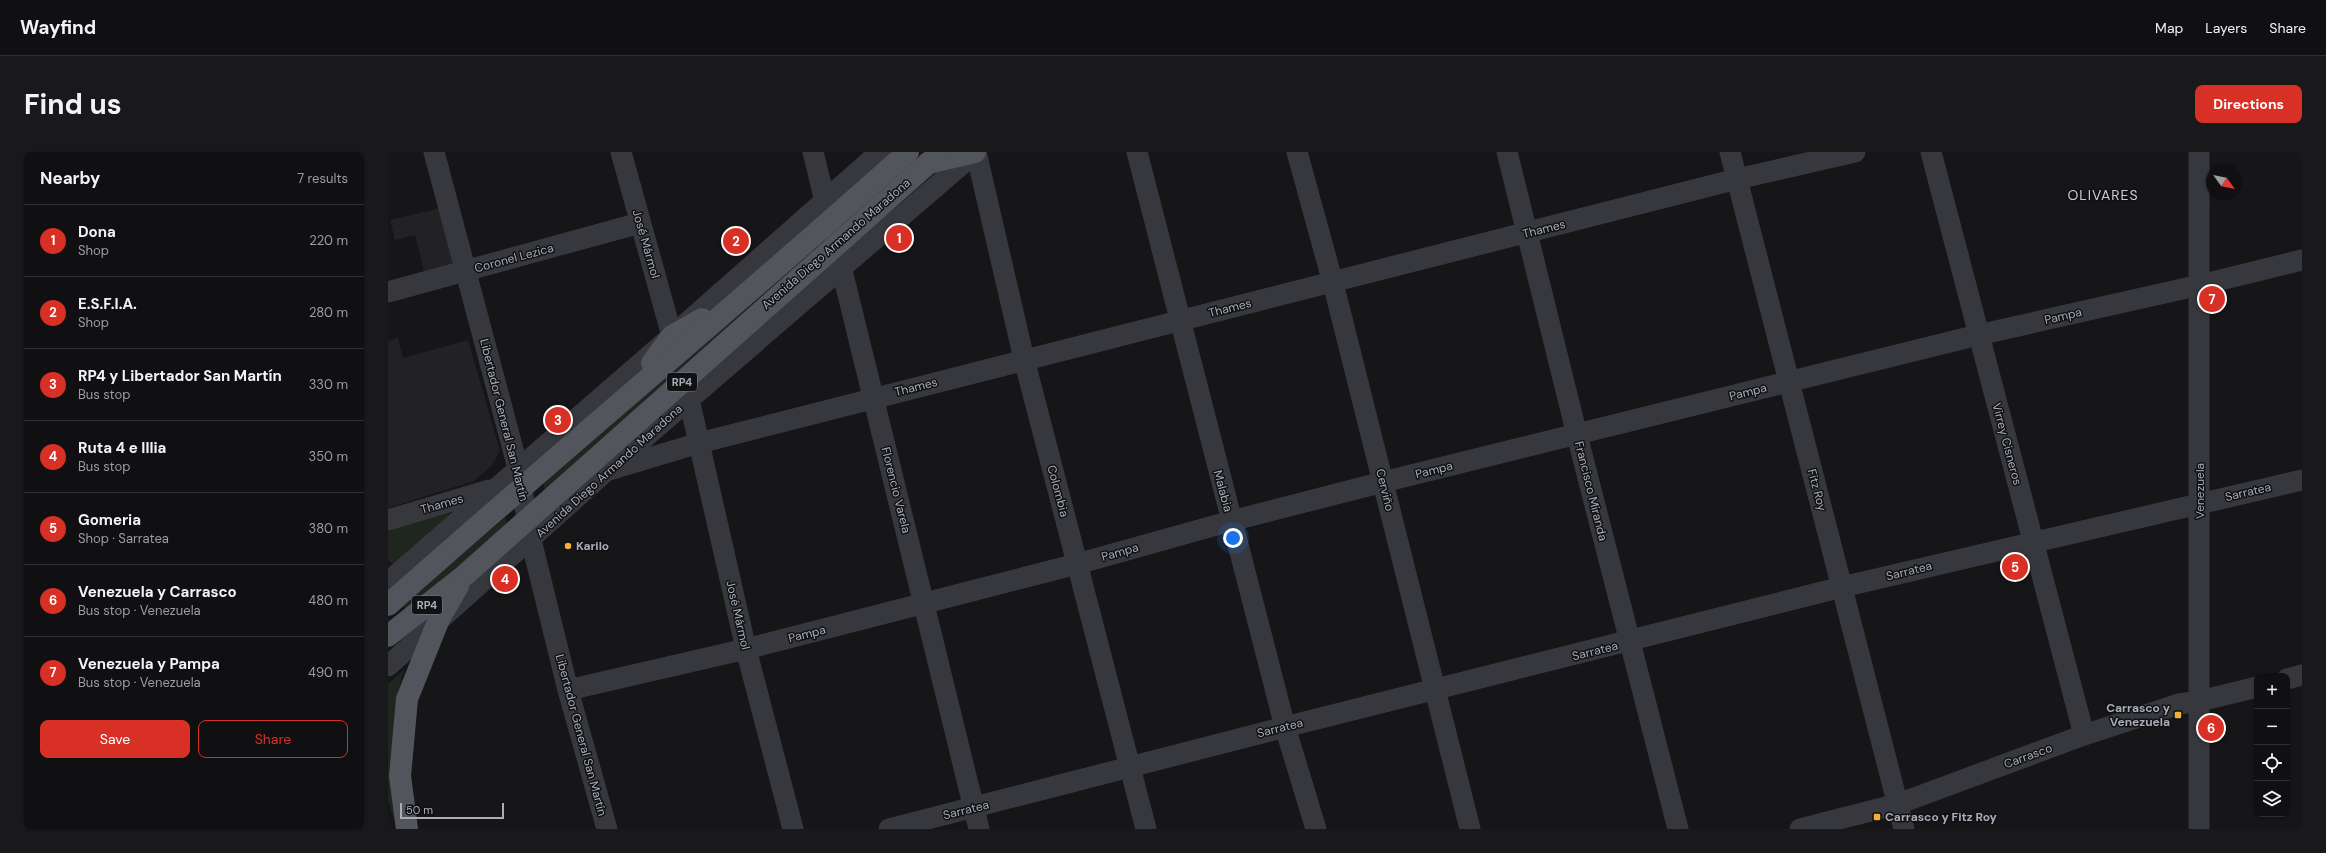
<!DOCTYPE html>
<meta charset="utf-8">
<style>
:root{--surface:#101012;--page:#19191b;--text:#f1f3f6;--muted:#9c9d9f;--line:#303032;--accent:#d93025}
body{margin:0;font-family:"DM Sans",sans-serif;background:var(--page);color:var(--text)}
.controls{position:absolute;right:12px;bottom:12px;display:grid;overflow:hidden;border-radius:8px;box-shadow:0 1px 3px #0004}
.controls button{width:36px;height:36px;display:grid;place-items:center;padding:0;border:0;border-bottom:1px solid var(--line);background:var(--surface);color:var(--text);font:20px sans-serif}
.compass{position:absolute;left:1818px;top:12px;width:36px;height:36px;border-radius:50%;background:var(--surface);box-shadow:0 1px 3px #0004;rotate:123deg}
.scale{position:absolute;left:12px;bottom:10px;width:104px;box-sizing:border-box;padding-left:4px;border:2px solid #a8adb8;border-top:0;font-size:11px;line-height:14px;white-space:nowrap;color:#a8adb8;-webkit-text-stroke:3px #111113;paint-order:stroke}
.you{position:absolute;left:845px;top:386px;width:14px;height:14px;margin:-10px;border:3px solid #fff;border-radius:50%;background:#1a73e8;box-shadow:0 0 0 6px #1a73e833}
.badge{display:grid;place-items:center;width:26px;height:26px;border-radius:50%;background:var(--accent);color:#fff;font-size:13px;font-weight:700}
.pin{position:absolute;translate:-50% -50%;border:2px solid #fff;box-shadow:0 1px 4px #0006}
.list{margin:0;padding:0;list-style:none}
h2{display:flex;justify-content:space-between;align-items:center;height:52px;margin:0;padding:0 16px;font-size:17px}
h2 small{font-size:13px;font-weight:400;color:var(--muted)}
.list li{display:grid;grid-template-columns:26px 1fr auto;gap:12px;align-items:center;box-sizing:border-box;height:72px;padding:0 16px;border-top:1px solid var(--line)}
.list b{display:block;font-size:15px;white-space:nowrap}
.list p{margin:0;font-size:13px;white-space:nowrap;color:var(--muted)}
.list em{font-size:13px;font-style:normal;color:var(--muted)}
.actions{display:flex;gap:8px;padding:12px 16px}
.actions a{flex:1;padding:9px 0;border:1px solid var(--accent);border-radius:8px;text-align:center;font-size:14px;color:var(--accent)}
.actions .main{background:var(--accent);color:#fff}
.icon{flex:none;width:22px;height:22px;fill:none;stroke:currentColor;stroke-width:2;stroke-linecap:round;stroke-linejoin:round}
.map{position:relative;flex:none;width:1914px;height:677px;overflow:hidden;border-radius:8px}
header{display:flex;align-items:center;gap:24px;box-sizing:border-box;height:56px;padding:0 20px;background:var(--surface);border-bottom:1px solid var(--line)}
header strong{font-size:19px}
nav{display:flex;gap:22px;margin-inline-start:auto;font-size:14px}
.intro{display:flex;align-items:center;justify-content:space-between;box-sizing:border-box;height:96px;padding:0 24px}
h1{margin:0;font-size:28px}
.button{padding:10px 18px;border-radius:8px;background:var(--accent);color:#fff;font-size:14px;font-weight:700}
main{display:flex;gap:24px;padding:0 24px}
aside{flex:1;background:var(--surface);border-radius:8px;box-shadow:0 1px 3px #0004}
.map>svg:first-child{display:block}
</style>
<header>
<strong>Wayfind</strong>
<nav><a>Map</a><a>Layers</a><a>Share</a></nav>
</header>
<div class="intro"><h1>Find us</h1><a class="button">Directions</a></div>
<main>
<aside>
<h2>Nearby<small>7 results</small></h2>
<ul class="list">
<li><span class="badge">1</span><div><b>Dona</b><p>Shop</p></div><em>220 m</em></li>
<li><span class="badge">2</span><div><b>E.S.F.I.A.</b><p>Shop</p></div><em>280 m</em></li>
<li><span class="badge">3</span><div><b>RP4 y Libertador San Martín</b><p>Bus stop</p></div><em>330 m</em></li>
<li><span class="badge">4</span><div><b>Ruta 4 e Illia</b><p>Bus stop</p></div><em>350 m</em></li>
<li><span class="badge">5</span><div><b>Gomeria</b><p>Shop · Sarratea</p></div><em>380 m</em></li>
<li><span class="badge">6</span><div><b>Venezuela y Carrasco</b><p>Bus stop · Venezuela</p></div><em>480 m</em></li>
<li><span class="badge">7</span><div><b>Venezuela y Pampa</b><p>Bus stop · Venezuela</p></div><em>490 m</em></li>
</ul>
<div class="actions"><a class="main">Save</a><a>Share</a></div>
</aside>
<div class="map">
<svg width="1914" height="677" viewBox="0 0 1914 677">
<rect width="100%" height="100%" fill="#161618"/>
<g fill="#222225">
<polygon points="53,56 65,106 64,112 60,117 37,124 27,83 7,88 2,68"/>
<polygon points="10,186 15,206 80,188 112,299 103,314 86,329 0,356 0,189"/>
</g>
<g fill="#1e261f">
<polygon points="427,96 423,103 157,339 155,331"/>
<polygon points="63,361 66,363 5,412 0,408 0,378 2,376"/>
<polygon points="118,365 119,373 18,459 15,452"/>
<path d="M16,518c-16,48 -10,108 -7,159l-9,-29v-116z"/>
</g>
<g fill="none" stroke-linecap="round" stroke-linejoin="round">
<g stroke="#37383d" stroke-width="21">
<polyline points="46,0 130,316 143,388 180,538 219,677"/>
<polyline points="233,0 284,184"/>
<polyline points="425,0 591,677"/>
<polyline points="588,0 636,207 758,677"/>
<polyline points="749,0 897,575 928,677"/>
<polyline points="909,0 945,131 1082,677"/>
<polyline points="1119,0 1189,283 1290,677"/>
<polyline points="1342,0 1516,677"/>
<polyline points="1543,0 1696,583"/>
<polyline points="0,140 252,71"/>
<polyline points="301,247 358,497 405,677"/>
<polyline points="218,319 311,291 1349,27 1467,0"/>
<polyline points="0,368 101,338"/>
<polyline points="0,430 284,184 492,0"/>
<polyline points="0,514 218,319 588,0"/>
<polyline points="1899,527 1914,523"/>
<polyline points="180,538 358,497 689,412 843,369 995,330 1590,183 1812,133 1914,108"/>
<polyline points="501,677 897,575 1454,435 1914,328"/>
<polyline points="1412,677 1510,652 1696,583 1791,552 1812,549 1869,535"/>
<polyline points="1811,677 1811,0"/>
</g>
<g stroke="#53555c" stroke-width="22">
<polyline points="540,11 587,0"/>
<polyline points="264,211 284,184 314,167"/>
<path d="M0,453c172,-153 349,-300 520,-453"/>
<polyline points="0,484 77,423 553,0"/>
<polyline points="19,677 12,624 19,547 51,467 70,434"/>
</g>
</g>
<g fill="#f2b134" stroke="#111113" stroke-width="1.5">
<circle cx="180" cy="394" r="4"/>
<rect x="1786" y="559" width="8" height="8" rx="2"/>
<rect x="1485" y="661" width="8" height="8" rx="2"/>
</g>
<g text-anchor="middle" stroke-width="3" stroke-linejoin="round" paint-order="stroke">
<g fill="#111113" stroke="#7b7e86" stroke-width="1">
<rect x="279" y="221" width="30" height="18" rx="3"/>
<rect x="24" y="444" width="30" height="18" rx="3"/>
</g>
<g font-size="11" font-weight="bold" fill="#a8adb8">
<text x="294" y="234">RP4</text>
<text x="39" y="457">RP4</text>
</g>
<g font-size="12" fill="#a8adb8" stroke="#111113">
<text transform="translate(1156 77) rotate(-14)" y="4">Thames</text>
<text transform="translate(258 92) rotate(74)" y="4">José Mármol</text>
<text transform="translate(448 92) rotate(-41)" y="4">Avenida Diego Armando Maradona</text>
<text transform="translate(126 106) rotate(-15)" y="4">Coronel Lezica</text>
<text transform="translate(842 156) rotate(-14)" y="4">Thames</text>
<text transform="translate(1675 164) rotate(-13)" y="4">Pampa</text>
<text transform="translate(528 235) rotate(-14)" y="4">Thames</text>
<text transform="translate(1360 240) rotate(-14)" y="4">Pampa</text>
<text transform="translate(116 268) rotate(76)" y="4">Libertador General San Martín</text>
<text transform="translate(1619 292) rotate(75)" y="4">Virrey Cisneros</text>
<text transform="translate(1046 318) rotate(-14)" y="4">Pampa</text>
<text transform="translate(221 319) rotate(-42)" y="4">Avenida Diego Armando Maradona</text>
<text transform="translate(508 338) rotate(76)" y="4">Florencio Varela</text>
<text transform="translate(997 338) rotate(76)" y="4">Cerviño</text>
<text transform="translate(1429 338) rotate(75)" y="4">Fitz Roy</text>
<text transform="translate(670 339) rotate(75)" y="4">Colombia</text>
<text transform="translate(835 339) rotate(75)" y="4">Malabia</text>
<text transform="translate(1203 339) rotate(76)" y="4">Francisco Miranda</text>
<text transform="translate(1812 339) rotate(-90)" y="4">Venezuela</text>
<text transform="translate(1860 340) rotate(-13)" y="4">Sarratea</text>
<text transform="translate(54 352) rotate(-16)" y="4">Thames</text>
<text transform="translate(732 400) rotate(-16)" y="4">Pampa</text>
<text transform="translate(1521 419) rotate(-14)" y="4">Sarratea</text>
<text transform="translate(350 463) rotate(77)" y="4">José Mármol</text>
<text transform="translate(419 482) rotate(-14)" y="4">Pampa</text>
<text transform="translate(1207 499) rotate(-14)" y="4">Sarratea</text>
<text transform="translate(892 576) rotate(-14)" y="4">Sarratea</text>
<text transform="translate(193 583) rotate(75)" y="4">Libertador General San Martín</text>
<text transform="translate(1640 604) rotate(-20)" y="4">Carrasco</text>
<text transform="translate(578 658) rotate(-14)" y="4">Sarratea</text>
</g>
<g font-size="12" font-weight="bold" fill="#a8adb8" stroke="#111113" text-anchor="start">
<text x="188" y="398">Karilo</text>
<text x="1782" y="560" text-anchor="end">Carrasco y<tspan x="1782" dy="14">Venezuela</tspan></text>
<text x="1497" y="669">Carrasco y Fitz Roy</text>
</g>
<g font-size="14" letter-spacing="1" fill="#c9ccd4" stroke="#111113">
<text x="1715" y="48">OLIVARES</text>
</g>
</g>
</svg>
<div class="controls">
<button>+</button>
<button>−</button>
<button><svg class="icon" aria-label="locate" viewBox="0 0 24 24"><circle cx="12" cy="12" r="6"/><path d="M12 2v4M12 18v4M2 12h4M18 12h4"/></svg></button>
<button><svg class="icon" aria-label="layers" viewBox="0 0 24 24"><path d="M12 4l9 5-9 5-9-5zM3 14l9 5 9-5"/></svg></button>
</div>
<svg class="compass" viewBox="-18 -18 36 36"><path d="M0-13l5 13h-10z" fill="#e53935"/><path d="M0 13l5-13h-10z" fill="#9c9d9f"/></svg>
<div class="scale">50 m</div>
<div class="you"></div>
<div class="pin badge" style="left:511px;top:86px">1</div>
<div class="pin badge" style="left:348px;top:89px">2</div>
<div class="pin badge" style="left:170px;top:268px">3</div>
<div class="pin badge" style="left:117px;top:427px">4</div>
<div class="pin badge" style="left:1627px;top:415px">5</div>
<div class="pin badge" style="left:1823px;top:576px">6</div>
<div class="pin badge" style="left:1824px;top:147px">7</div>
</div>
</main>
